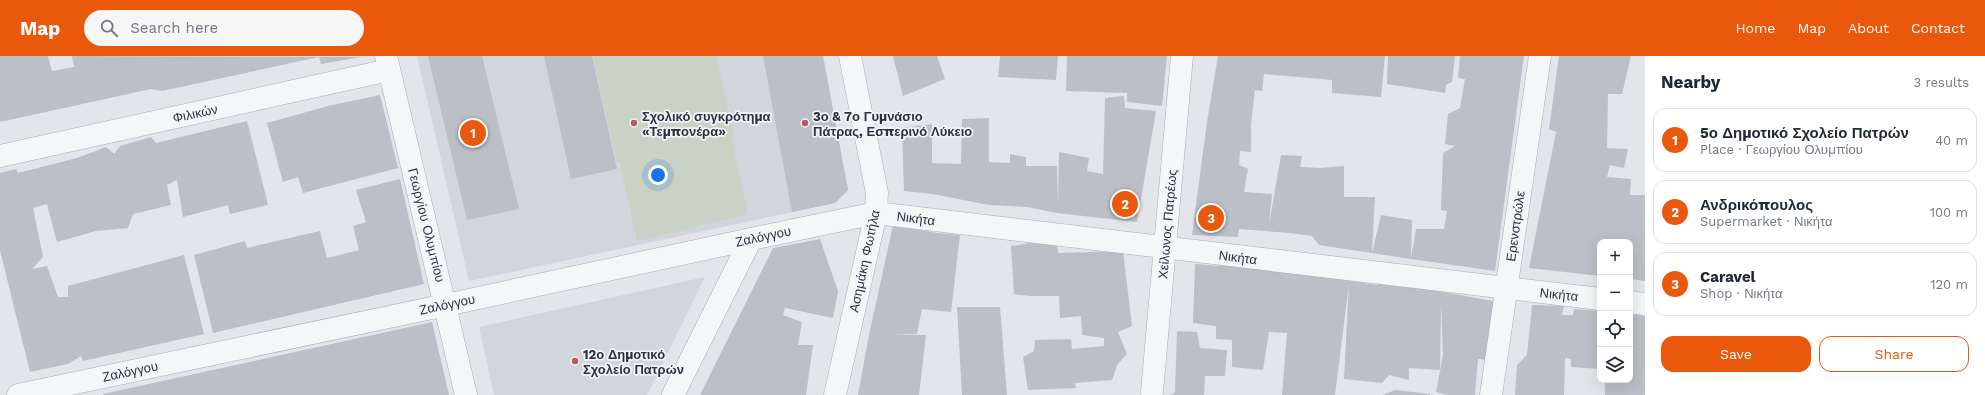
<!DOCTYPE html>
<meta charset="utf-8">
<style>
:root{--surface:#fff;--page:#f6f6f7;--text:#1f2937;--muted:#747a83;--line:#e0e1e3;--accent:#ea580c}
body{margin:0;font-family:"Work Sans",sans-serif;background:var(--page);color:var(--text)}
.controls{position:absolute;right:12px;bottom:12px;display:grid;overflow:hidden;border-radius:8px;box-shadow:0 4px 16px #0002}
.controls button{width:36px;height:36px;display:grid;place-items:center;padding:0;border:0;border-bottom:1px solid var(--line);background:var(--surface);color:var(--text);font:20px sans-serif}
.you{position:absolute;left:658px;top:119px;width:14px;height:14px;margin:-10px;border:3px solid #fff;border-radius:50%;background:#1a73e8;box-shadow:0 0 0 6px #1a73e833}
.badge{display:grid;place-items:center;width:26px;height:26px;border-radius:50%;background:var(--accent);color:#fff;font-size:13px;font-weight:700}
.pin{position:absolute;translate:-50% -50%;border:2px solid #fff;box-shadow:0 1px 4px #0006}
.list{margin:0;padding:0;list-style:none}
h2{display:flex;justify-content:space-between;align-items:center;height:52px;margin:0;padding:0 16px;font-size:17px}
h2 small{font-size:13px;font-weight:400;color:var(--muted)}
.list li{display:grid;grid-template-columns:26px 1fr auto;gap:12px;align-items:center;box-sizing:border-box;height:64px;margin:0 8px 8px;padding:0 8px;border:1px solid var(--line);border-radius:12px}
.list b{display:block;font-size:15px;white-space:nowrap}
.list p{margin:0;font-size:13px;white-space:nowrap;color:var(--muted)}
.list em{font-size:13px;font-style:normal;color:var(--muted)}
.actions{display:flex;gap:8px;padding:12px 16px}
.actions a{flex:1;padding:9px 0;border:1px solid var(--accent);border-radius:12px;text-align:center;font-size:14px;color:var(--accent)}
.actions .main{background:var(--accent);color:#fff}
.icon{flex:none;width:22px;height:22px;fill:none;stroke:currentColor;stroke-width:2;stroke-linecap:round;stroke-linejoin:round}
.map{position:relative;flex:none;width:1645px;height:339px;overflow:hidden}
header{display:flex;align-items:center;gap:24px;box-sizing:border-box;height:56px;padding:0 20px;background:var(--accent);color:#fff}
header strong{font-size:19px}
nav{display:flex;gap:22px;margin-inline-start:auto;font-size:14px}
.search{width:280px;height:36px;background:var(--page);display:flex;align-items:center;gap:10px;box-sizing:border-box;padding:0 14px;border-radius:22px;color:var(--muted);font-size:15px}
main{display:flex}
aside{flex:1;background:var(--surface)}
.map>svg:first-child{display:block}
</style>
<header>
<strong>Map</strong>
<div class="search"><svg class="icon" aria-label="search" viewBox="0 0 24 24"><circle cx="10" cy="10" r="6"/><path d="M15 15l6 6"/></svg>Search here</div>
<nav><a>Home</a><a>Map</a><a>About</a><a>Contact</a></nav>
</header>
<main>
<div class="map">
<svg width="1645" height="339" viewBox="0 0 1645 339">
<rect width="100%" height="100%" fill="#e3e5ea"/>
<g fill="#d1d5dc">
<polygon points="417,0 823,0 848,134 835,147 469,225"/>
<polygon points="705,221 647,339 494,339 479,271"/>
</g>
<polygon fill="#c8d3c5" points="593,0 716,0 734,81 731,82 748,158 637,185 620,107 681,93 617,107"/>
<g fill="#bbbfc6">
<polygon points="0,0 48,0 52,15 74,11 72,0 361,1 321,8 319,1 162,35 151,33 0,66"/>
<polygon points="428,0 482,0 519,153 467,164"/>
<polygon points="544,0 592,0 617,113 571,123"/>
<polygon points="763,0 823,0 848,134 835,147 792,156"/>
<polygon points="893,0 937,0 945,23 903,40"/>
<polygon points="1000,0 1058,0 1056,24 998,21"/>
<polygon points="1067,0 1167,0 1162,50 1127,46 1127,37 1066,35"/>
<polygon points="1218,0 1385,0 1381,41 1332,37 1332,24 1264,18 1262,35 1255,34 1251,68 1251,96 1240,95 1239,109 1248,113 1244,136 1272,138 1269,169 1281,99 1302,100 1300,111 1320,112 1344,110 1344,141 1375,141 1372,197 1381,159 1412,164 1411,203 1319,189 1312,180 1290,177 1239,173 1238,181 1192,179 1207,66"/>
<polygon points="1388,0 1455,0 1452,26 1446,29 1445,37 1387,28"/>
<polygon points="1460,0 1524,0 1495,215 1411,203 1416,173 1444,173 1447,155 1441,154 1443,97 1455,90 1445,88 1448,58 1460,52 1465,23 1458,22"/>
<polygon points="1559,0 1631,0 1622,38 1608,38 1607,92 1628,93 1624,112 1610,109 1607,121 1631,123 1630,139 1645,139 1645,225 1630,223 1630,186 1600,186 1600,220 1529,212 1556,76 1549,73"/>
<polygon points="380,39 398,112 303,137 298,121 283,126 267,67 328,50"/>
<polygon points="1124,40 1125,52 1156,55 1137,166 1057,157 1027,151 989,149 932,138 904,135 902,72 932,68 932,107 961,108 962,63 989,62 989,106 1010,107 1010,98 1026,101 1026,110 1057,110 1058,147 1059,96 1089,102 1087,115 1103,118 1105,42"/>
<polygon points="247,65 268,149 230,158 228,149 183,161 177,124 167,129 171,149 133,158 128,172 96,175 57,186 47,148 33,152 43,201 32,213 47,210 58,241 68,241 68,230 184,199 204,278 83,305 81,300 68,308 30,316 0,194 0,117 16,113 18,117 77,102 106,91 114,98 120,90 151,81 156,87"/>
<polygon points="400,123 424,228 213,277 194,199 245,185 247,192 320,175 327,202 359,194 353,170 366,166 356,134"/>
<polygon points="893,169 938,177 960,179 951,256 922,253 917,278 893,279 926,279 919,339 858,339 869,279"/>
<polygon points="820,183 838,235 833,262 785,252 783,259 802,266 798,289 813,289 806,339 700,339 773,192"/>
<polygon points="1030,187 1057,189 1058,197 1123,195 1132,270 1118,276 1127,298 1117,309 1112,324 1075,327 1076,332 1028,334 1023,301 1034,295 1035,284 1071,283 1072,293 1104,290 1104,282 1082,279 1081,260 1060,262 1059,240 1030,240 1014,238 1011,190"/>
<polygon points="1219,205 1377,229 1381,225 1493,245 1488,304 1478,303 1475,339 1447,339 1436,336 1443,299 1441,244 1440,314 1409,312 1409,324 1389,319 1382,327 1344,323 1349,228 1335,339 1282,339 1287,277 1269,276 1263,314 1232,311 1232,284 1216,283 1216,270 1193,267 1195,208 1219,210"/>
<polygon points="1532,249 1564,250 1562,259 1573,259 1574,253 1600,255 1600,313 1571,311 1571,303 1565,302 1564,339 1515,339 1517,309 1527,299"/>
<polygon points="957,251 1000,251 1007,339 962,339"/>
<polygon points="1630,258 1645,260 1645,339 1605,339 1605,324 1630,324"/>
<polygon points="432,266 449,339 103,339 103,338"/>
<polygon points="1177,275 1197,276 1200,292 1227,294 1225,320 1205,320 1204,339 1171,339 1175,336"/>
<polygon points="1395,334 1430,338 1430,339 1383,339"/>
</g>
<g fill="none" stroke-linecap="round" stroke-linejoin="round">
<g stroke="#a8acb4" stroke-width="23">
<polyline id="pedestrian" points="446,249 751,183"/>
</g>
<g stroke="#a8acb4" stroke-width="23">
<g id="minor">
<polyline points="386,0 466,339"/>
<polyline points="0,100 389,14"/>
<polyline points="1630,246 1645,248"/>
<polyline points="1152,336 1182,0"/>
<polyline points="18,339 446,249"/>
<polyline points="673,339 751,183 876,157 1600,243"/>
<polyline points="835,339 876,157 877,137 850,0"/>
<polyline points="1491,339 1540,0"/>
</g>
</g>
<use href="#pedestrian" stroke="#f5f6f8" stroke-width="22"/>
<use href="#minor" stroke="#f5f6f8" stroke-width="22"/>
</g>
<g fill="#c25562" stroke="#f3f4f7" stroke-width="1.5">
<circle cx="634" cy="67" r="4"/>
<circle cx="805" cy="67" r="4"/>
<circle cx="575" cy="305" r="4"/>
</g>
<g text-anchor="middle" stroke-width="3.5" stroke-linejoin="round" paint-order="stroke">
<g font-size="13" fill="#2c3340" stroke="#f3f4f7">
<text transform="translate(195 57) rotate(-12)" y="5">Φιλικών</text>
<text transform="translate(916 162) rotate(7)" y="5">Νικήτα</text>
<text transform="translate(1167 168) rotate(-85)" y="5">Χείλωνος Πατρέως</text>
<text transform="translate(427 169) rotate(76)" y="5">Γεωργίου Ολυμπίου</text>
<text transform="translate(1515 170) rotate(-82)" y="5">Ερενστρώλε</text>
<text transform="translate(763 180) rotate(-12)" y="5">Ζαλόγγου</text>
<text transform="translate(1238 201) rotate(7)" y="5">Νικήτα</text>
<text transform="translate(864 205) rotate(-78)" y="5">Ασημάκη Φωτήλα</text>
<text transform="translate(1559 238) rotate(6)" y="5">Νικήτα</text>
<text transform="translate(447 248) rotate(-12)" y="5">Ζαλόγγου</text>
<text transform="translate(130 315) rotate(-12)" y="5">Ζαλόγγου</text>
</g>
<g font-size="13" font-weight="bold" fill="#2c3340" stroke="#f3f4f7" text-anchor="start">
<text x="642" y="65">Σχολικό συγκρότημα<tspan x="642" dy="15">«Τεμπονέρα»</tspan></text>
<text x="813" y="65">3ο &amp; 7ο Γυμνάσιο<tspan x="813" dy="15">Πάτρας, Εσπερινό Λύκειο</tspan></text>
<text x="583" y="303">12ο Δημοτικό<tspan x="583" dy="15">Σχολείο Πατρών</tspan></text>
</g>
</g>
</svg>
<div class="controls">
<button>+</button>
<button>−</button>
<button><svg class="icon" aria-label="locate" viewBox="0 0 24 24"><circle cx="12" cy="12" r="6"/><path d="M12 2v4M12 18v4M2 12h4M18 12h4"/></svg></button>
<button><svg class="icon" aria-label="layers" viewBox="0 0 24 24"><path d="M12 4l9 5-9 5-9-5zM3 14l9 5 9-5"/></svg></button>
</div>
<div class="you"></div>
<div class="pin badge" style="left:473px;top:77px">1</div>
<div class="pin badge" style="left:1125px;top:148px">2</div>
<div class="pin badge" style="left:1211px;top:162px">3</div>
</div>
<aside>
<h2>Nearby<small>3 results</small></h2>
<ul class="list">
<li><span class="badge">1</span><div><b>5ο Δημοτικό Σχολείο Πατρών</b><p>Place · Γεωργίου Ολυμπίου</p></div><em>40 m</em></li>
<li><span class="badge">2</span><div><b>Ανδρικόπουλος</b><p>Supermarket · Νικήτα</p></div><em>100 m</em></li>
<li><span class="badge">3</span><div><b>Caravel</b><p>Shop · Νικήτα</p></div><em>120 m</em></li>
</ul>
<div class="actions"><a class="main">Save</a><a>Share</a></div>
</aside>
</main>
